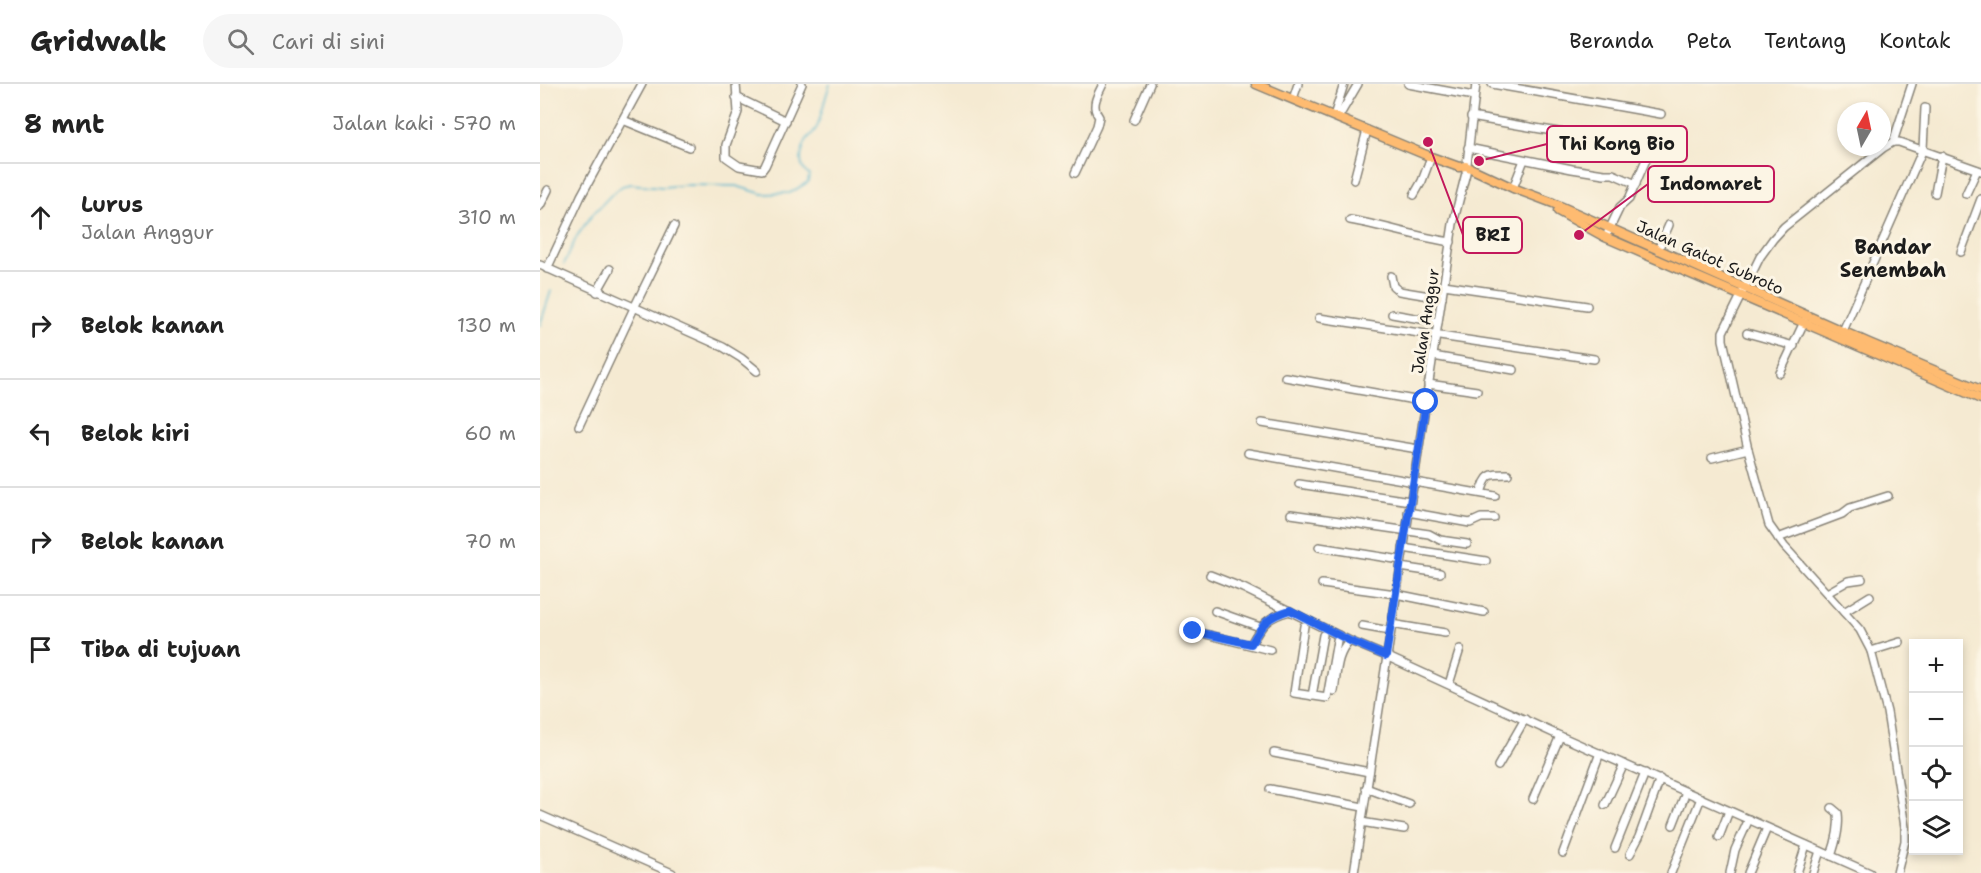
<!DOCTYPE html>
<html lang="id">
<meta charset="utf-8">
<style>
:root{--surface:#fff;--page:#f6f6f6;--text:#222;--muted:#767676;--line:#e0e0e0}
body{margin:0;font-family:"Shantell Sans",sans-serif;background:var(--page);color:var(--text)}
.controls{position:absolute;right:18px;bottom:18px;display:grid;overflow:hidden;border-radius:0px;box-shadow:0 3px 9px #0003}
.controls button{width:54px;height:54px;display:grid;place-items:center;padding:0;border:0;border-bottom:2px solid var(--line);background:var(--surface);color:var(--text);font:30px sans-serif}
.compass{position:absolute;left:1297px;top:18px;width:54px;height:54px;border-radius:50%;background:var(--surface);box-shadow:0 3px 9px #0003;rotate:9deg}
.stop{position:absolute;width:18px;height:18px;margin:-14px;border:4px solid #2563eb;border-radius:50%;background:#fff}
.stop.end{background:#2563eb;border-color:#fff;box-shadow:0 2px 6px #0008}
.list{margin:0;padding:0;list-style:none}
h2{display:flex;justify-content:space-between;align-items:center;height:78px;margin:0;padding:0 24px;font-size:26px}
h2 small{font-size:20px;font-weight:400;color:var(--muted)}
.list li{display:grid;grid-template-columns:39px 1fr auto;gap:18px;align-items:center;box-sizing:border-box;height:108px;padding:0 24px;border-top:2px solid var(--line)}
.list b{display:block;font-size:22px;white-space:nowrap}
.list p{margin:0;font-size:20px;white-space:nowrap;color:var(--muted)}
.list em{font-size:20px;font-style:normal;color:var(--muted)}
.icon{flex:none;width:33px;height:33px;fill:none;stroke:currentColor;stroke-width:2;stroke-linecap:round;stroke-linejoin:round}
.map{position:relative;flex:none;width:1441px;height:789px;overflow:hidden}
header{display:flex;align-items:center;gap:36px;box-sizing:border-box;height:84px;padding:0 30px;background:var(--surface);border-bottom:2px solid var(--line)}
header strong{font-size:28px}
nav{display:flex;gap:33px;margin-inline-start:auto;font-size:21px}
.search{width:420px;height:54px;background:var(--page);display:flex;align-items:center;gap:15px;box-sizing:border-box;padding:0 21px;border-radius:33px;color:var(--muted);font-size:22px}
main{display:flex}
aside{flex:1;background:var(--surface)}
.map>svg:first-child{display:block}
</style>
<header>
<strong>Gridwalk</strong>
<div class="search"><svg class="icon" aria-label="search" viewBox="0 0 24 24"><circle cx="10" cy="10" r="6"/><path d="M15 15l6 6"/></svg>Cari di sini</div>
<nav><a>Beranda</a><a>Peta</a><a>Tentang</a><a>Kontak</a></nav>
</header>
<main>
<aside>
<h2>8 mnt<small>Jalan kaki · 570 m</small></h2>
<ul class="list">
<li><svg class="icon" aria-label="ahead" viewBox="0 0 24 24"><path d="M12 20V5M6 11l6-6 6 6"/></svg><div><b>Lurus</b><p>Jalan Anggur</p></div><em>310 m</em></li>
<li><svg class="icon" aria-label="right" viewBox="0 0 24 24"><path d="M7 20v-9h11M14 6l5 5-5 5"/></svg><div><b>Belok kanan</b></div><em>130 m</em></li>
<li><svg class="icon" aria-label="left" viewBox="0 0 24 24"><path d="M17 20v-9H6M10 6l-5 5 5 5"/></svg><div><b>Belok kiri</b></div><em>60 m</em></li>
<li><svg class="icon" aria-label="right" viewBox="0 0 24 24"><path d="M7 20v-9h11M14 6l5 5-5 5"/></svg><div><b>Belok kanan</b></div><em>70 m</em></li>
<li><svg class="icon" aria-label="arrive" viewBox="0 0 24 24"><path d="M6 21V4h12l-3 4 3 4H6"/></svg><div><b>Tiba di tujuan</b></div></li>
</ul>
</aside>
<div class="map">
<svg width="1441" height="789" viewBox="0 0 1441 789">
<rect width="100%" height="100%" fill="#fcf5e5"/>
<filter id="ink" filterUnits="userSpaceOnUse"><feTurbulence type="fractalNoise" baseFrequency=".0167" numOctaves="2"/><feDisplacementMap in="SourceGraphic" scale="12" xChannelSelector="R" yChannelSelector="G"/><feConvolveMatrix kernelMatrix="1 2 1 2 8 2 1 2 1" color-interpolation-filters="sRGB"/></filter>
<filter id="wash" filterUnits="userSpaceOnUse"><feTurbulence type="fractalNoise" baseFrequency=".008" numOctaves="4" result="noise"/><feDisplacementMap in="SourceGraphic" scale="24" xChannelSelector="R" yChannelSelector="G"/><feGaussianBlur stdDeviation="1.35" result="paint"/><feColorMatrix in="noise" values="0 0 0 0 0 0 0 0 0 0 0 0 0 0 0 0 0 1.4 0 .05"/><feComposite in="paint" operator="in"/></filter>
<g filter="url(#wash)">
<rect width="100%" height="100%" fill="#f5ead2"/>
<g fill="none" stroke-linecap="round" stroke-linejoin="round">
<g stroke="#4fb3ce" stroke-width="1.5">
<path d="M24,180l13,-28 15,-21 19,-20 11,-9 8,-2 33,3 23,-2 50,1 27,8 27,-1 18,-11 1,-7c-12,-8 -8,-23 -3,-34 4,-6 9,-9 12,-16 4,-13 7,-27 12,-41"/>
<polyline points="0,241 11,207"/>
</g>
</g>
</g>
<g filter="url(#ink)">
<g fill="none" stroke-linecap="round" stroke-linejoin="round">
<g stroke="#888377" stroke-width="10">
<g id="minor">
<polyline points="196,0 198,28 186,61 186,73 199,82 222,86 225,82 262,0"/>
<polyline points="868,0 934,12"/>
<polyline points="952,0 1121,30"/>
<polyline points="196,13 246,37"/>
<polyline points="753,15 758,0"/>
<polyline points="794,32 804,0"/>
<polyline points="931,33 1111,64 1089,115 1080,123 1068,148"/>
<polyline points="798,34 818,0"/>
<polyline points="83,36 149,63"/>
<polyline points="594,36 610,0"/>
<polyline points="1353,58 1372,0"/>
<polyline points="928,64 1032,85 1064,90 1073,90 1096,100"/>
<path d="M535,89l22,-47 2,-9c-9,-12 -1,-22 4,-33"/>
<polyline points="814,96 827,46"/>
<polyline points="973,104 984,76"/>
<polyline points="1395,109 1402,72"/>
<polyline points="1426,110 1437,86"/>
<polyline points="874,111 882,97 891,73"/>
<polyline points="0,122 8,106"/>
<path d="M810,136c35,6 67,17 101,22"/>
<polyline points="1118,166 1129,141"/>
<polyline points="1421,168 1441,115"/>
<polyline points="0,181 183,263 201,274 217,287"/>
<polyline points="7,185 41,112 102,0"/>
<polyline points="851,192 853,202 859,207 902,214"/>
<polyline points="904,201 1047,222"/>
<polyline points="57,208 70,185"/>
<polyline points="852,230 898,238"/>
<polyline points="779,234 1054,275"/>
<polyline points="1303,247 1383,65 1385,24"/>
<polyline points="1207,249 1254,262"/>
<polyline points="893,272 974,286"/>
<polyline points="1240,289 1264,238"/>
<polyline points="745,293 886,318"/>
<polyline points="888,300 937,307"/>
<polyline points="722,339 878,365"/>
<polyline points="39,342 94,224 134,142"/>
<polyline points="708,369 955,412"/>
<polyline points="1172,374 1208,365"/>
<polyline points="759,400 870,417"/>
<path d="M941,409c6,-19 7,-19 27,-19"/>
<polyline points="868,428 930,439 941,434 954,434"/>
<polyline points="751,430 889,450 900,456 927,460"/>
<polyline points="1238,454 1302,430 1310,424 1348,412"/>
<polyline points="779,463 861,476"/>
<polyline points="863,464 946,477"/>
<polyline points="860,483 900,489"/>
<polyline points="670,491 703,504 810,557 846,572 1020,652 1330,789"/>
<polyline points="782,500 856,510 944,528"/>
<polyline points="1287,509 1308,497 1322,495"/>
<polyline points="675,527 720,543"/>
<polyline points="1304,528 1330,512"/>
<polyline points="851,540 905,549"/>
<polyline points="764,542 754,609 787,614 798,551"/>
<polyline points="822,542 850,547"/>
<polyline points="653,547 730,566"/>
<path d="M711,560c11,-20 16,-27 39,-33"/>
<polyline points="1331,567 1360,558"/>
<polyline points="909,600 920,565"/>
<path d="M794,607c3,-18 2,-37 16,-50"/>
<polyline points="772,612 783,551"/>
<polyline points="734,669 829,688"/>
<polyline points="958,682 985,635"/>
<polyline points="826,704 869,720"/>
<polyline points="730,705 823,723"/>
<polyline points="993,715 1020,652"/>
<polyline points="1065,721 1084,680"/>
<polyline points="0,731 132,789"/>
<polyline points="821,738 864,745"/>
<polyline points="1133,741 1146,708"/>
<polyline points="1179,753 1189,727"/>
<polyline points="1075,764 1105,689"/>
<polyline points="1023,769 1060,669"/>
<polyline points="1090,770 1099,753 1120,695"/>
<path d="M1291,772c5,-14 9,-28 7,-43l-6,-5"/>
<polyline points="814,789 913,140 926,89 936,0"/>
<polyline points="1131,789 1161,714"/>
<polyline points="1190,789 1195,766 1209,735"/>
<polyline points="1208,789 1227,744"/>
<polyline points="1257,789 1266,761"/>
<polyline points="1273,789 1280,767"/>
<polyline points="1357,789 1365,757 1365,743 1347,628 1331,567 1320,546 1244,462 1229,441 1208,365 1183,256 1183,248 1220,173 1233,155 1244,143 1343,64 1353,58 1359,58 1441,87"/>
</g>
</g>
<g stroke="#888377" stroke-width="11">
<g id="major">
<polyline points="716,0 891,73 919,83 926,82 973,104 1013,119 1329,259 1441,306"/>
<polyline points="1018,127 1065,153 1441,315"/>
</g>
</g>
<use href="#minor" stroke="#fff" stroke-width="7"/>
<use href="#major" stroke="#febb71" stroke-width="8"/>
</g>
</g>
<g fill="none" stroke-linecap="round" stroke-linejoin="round" filter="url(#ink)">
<path stroke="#2563eb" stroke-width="8" d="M653,547l58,13c11,-20 16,-27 39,-34l60,31 36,15 40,-254"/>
</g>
<g text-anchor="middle" stroke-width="6" stroke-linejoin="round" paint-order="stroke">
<g font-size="16" fill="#1c1c1c" stroke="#fcf5e5">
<text transform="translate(1170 173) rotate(24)" y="6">Jalan Gatot Subroto</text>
<text transform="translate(885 237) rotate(-81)" y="6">Jalan Anggur</text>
</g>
<g font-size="20" font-weight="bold" fill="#1c1c1c" stroke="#fcf5e5">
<text x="1353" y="170">Bandar<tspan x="1353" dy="23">Senembah</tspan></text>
</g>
</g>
<path fill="none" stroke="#c2185b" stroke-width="2" d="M939 77L1007 60M1039 151L1108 100M888 58L923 151"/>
<g fill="#c2185b" stroke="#fcf5e5" stroke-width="2">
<circle cx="939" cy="77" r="6"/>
<circle cx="1039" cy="151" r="6"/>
<circle cx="888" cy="58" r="6"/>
</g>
<g fill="#fcf5e5" stroke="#c2185b" stroke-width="2">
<rect x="1007" y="42" width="140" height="36" rx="6"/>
<rect x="1108" y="82" width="126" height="36" rx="6"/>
<rect x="923" y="133" width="59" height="36" rx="6"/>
</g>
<g font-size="18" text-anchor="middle" font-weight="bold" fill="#1c1c1c">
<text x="1077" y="66">Thi Kong Bio</text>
<text x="1171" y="106">Indomaret</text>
<text x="953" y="157">BRI</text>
</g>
</svg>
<div class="controls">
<button>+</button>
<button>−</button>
<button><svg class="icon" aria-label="locate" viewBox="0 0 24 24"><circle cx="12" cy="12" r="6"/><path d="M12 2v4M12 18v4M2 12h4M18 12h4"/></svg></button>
<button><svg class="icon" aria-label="layers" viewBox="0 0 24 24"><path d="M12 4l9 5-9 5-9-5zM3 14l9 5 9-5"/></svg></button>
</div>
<svg class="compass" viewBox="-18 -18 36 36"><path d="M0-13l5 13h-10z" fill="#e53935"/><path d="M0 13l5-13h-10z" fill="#767676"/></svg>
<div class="stop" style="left:886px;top:318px"></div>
<div class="stop end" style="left:653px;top:547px"></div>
</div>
</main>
